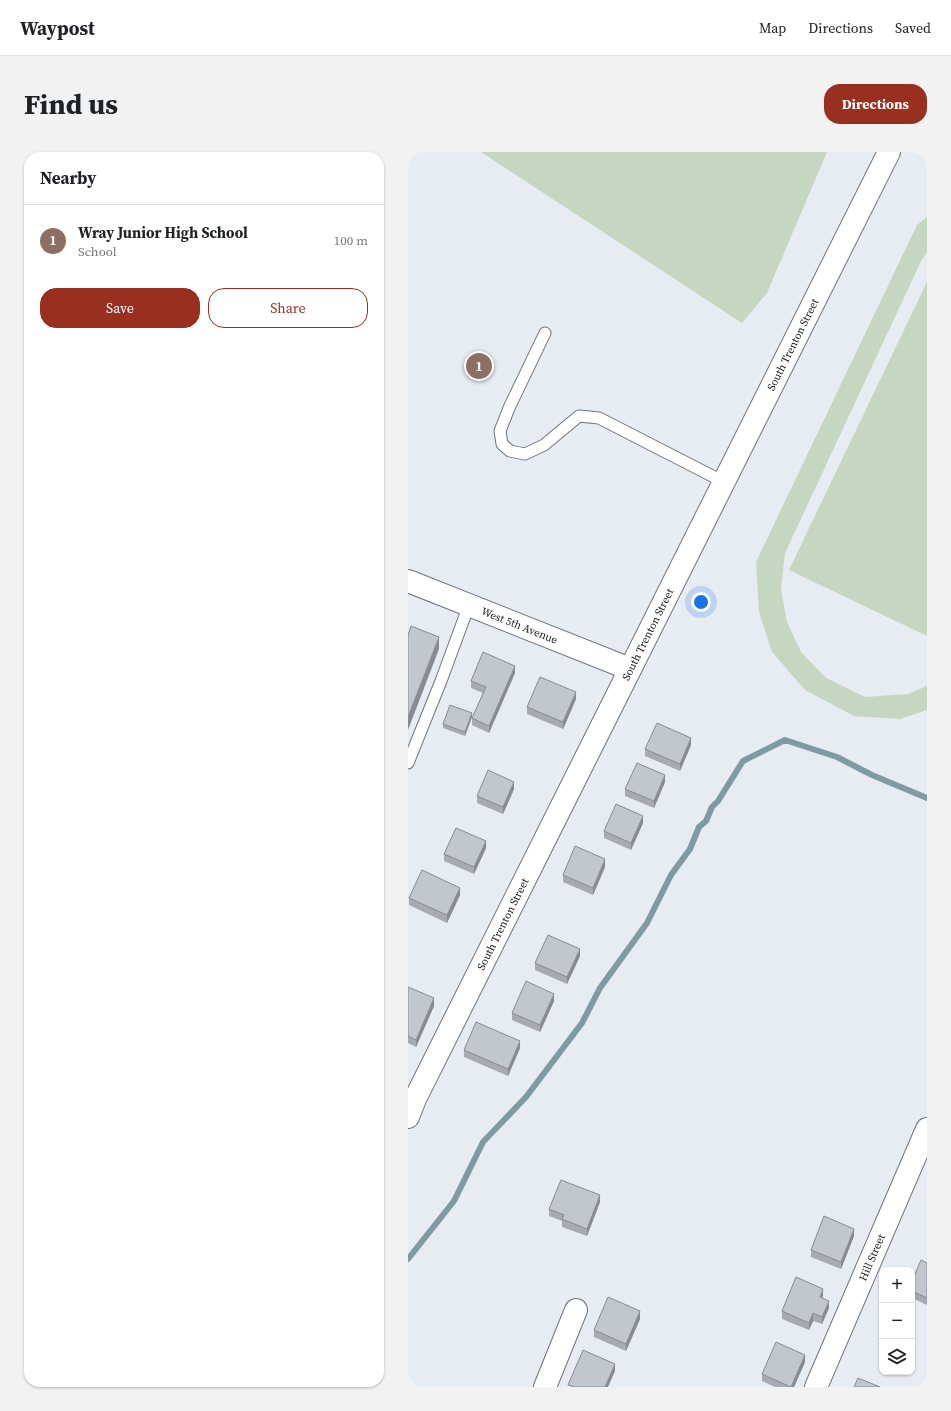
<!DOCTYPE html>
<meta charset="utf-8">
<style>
:root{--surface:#fff;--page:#f2f2f2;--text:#202124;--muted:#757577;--line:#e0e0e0;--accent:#992f1e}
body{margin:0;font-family:"Source Serif 4",serif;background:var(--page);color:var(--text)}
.controls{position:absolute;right:12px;bottom:12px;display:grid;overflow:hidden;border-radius:8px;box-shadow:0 1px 3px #0004}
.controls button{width:36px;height:36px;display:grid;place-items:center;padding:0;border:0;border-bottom:1px solid var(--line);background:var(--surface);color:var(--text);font:20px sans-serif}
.you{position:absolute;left:293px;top:450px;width:14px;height:14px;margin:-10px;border:3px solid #fff;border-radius:50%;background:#1a73e8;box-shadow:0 0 0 6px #1a73e833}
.badge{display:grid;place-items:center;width:26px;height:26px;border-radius:50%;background:var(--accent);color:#fff;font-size:13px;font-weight:700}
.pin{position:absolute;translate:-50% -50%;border:2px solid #fff;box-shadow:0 1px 4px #0006}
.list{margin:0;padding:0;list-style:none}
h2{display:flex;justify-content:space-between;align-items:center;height:52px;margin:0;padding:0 16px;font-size:17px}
h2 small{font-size:13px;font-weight:400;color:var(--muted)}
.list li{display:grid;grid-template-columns:26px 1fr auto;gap:12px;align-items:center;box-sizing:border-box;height:72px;padding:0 16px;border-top:1px solid var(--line)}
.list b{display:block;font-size:15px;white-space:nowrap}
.list p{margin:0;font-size:13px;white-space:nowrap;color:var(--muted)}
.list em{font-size:13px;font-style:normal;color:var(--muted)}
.actions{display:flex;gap:8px;padding:12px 16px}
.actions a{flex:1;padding:9px 0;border:1px solid var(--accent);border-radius:16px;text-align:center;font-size:14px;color:var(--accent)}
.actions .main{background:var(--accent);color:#fff}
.icon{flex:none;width:22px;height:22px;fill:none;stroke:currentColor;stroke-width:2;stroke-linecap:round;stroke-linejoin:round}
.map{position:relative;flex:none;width:519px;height:1235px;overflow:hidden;border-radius:16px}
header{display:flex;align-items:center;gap:24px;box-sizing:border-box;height:56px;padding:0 20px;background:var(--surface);border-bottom:1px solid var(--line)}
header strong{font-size:19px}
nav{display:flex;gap:22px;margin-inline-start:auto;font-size:14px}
.intro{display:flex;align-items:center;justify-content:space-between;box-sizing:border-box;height:96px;padding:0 24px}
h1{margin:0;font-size:28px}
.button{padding:10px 18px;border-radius:16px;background:var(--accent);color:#fff;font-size:14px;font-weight:700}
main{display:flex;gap:24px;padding:0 24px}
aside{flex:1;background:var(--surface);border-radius:16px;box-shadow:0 1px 3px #0004}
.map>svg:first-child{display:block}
</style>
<header>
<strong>Waypost</strong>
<nav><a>Map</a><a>Directions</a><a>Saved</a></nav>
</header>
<div class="intro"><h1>Find us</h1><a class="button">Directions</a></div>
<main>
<aside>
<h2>Nearby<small></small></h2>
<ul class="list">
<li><span class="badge" style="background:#8d6e63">1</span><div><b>Wray Junior High School</b><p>School</p></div><em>100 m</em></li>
</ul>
<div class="actions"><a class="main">Save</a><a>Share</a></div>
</aside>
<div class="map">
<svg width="519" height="1235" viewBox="0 0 519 1235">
<rect width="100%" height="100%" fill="#e7ebf2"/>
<g fill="#c6d6c1">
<polygon points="73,0 419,0 359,141 334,171"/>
<polygon points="519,65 519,101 514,107 377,401 373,437 379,470 393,500 418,526 457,545 500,542 519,534 519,558 492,567 446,564 397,538 364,500 351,460 348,410 509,73"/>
<polygon points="519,130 519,484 381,418"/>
</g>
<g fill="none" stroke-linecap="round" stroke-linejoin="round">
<polyline stroke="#7e9ba2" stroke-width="6" points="0,1107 46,1049 75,990 118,945 174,871 192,836 239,771 263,723 282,697 291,675 298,669 304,655 310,649 335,609 377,588 429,605 464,623 519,646"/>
<g stroke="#6f7379" stroke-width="13">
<g id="lane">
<polyline points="137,181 101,256 92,279 94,292 102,299 117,302 136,293 171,264 191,266 316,330"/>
<polyline points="0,611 33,529 61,453"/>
</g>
</g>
<g stroke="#6f7379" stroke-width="24">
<g id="street">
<path id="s1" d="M0,429l222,88"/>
<path id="s2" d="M0,965l7,-18 474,-947"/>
<polyline points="137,1235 168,1158"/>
<path id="s3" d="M408,1235l111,-258"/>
</g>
</g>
<use href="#lane" stroke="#fff" stroke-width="11"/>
<use href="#street" stroke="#fff" stroke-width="22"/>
</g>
<g fill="#a7abb1">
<polygon points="107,521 81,581 64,573 64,566 75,541 63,536 63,529"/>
<polygon points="168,547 155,577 119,562 119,555"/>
<polygon points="64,565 57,584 35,576 35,572"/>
<polygon points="283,593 272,619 237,604 237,597"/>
<polygon points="257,630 246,656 217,644 217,637"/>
<polygon points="106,637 95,662 69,651 69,644"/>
<polygon points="235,671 223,698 196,686 196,679"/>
<polygon points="78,696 66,722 36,709 36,702"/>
<polygon points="197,715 185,743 155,730 155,723"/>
<polygon points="52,743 39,771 1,753 1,746"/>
<polygon points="172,804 159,832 127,818 127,811"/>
<polygon points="0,835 26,854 8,895 0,891"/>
<polygon points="146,849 132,880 104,868 104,861"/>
<polygon points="112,896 100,924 56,905 56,898"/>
<polygon points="192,1050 179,1084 154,1075 154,1069 141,1064 141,1057"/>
<polygon points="446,1084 433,1117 403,1105 403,1098"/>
<polygon points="519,1111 519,1153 504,1146 504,1129"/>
<polygon points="415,1144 414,1146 421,1156 414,1172 405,1169 401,1178 374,1167 374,1159"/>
<polygon points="232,1167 218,1199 186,1185 186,1178"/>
<polygon points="397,1210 386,1235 367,1235 354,1229 354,1222"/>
</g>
<g fill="#888b90">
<polygon points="31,485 31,497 0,578 0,565"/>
<polygon points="107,514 107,521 81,581 81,574"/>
<polygon points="168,540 168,547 155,577 155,570"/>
<polygon points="64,561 64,565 57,584 57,580"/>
<polygon points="283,586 283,593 272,619 272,612"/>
<polygon points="257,623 257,630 246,656 246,649"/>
<polygon points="106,630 106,637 95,662 95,655"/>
<polygon points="235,664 235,671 223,698 223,691"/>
<polygon points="78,689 78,696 66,722 66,715"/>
<polygon points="197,707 197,715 185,743 185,736"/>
<polygon points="52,736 52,743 39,771 39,763"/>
<polygon points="172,797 172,804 159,832 159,825"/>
<polygon points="146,842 146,849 132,880 132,873"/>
<polygon points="26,846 26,854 8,895 8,888"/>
<polygon points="112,889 112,896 100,924 100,917"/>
<polygon points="192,1043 192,1050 179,1084 179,1077"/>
<polygon points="446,1077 446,1084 433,1117 433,1110"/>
<polygon points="415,1137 415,1144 412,1152 412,1145"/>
<polygon points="421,1149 421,1156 414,1172 414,1165"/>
<polygon points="232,1159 232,1167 218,1199 218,1192"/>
<polygon points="405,1161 405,1169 401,1178 401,1171"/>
<polygon points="397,1203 397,1210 386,1235 383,1235"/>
<polygon points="207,1212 207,1219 200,1235 197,1235"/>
</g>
<g fill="#c2c7ce" stroke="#888b90">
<polygon points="3,474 31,485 0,565 0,483"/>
<polygon points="75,500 107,514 81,574 64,566 78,535 63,529"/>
<polygon points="132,525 168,540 155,570 119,555"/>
<polygon points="42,553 64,561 57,580 35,572"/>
<polygon points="249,571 283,586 272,612 237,597"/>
<polygon points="229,611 257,623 246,649 217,637"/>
<polygon points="80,618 106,630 95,655 69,644"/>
<polygon points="208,652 235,664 223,691 196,679"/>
<polygon points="48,676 78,689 66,715 36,702"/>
<polygon points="167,694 197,707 185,736 155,723"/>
<polygon points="14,718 52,736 39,763 1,746"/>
<polygon points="140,783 172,797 159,825 127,811"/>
<polygon points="118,829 146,842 132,873 104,861"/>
<polygon points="0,835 26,846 8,888 0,884"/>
<polygon points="68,870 112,889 100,917 56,898"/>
<polygon points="153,1028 192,1043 179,1077 154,1067 156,1063 141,1057"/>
<polygon points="416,1064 446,1077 433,1110 403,1098"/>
<polygon points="513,1108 519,1111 519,1146 504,1139 504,1129"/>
<polygon points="388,1125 415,1137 412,1145 421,1149 414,1165 405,1161 401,1171 374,1159"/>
<polygon points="200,1145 232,1159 218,1192 186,1178"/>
<polygon points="368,1190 397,1203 383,1235 354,1222"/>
<polygon points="175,1198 207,1212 197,1235 166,1235 160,1233"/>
<polygon points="450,1226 472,1235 446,1235"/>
</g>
<g text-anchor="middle" stroke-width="3.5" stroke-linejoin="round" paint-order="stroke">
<g font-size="11" fill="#18191c" stroke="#fff">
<text dy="4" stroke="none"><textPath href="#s2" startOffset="863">South Trenton Street</textPath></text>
<text dy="4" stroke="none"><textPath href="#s1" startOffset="120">West 5th Avenue</textPath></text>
<text dy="4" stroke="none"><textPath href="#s2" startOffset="539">South Trenton Street</textPath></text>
<text dy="4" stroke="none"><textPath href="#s2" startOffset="215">South Trenton Street</textPath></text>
<text dy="4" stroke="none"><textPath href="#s3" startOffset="141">Hill Street</textPath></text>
</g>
</g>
</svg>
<div class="controls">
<button>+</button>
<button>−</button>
<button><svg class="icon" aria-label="layers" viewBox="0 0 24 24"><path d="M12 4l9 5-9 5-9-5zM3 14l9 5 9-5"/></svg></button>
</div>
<div class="you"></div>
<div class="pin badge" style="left:71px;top:214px;background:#8d6e63">1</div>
</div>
</main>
